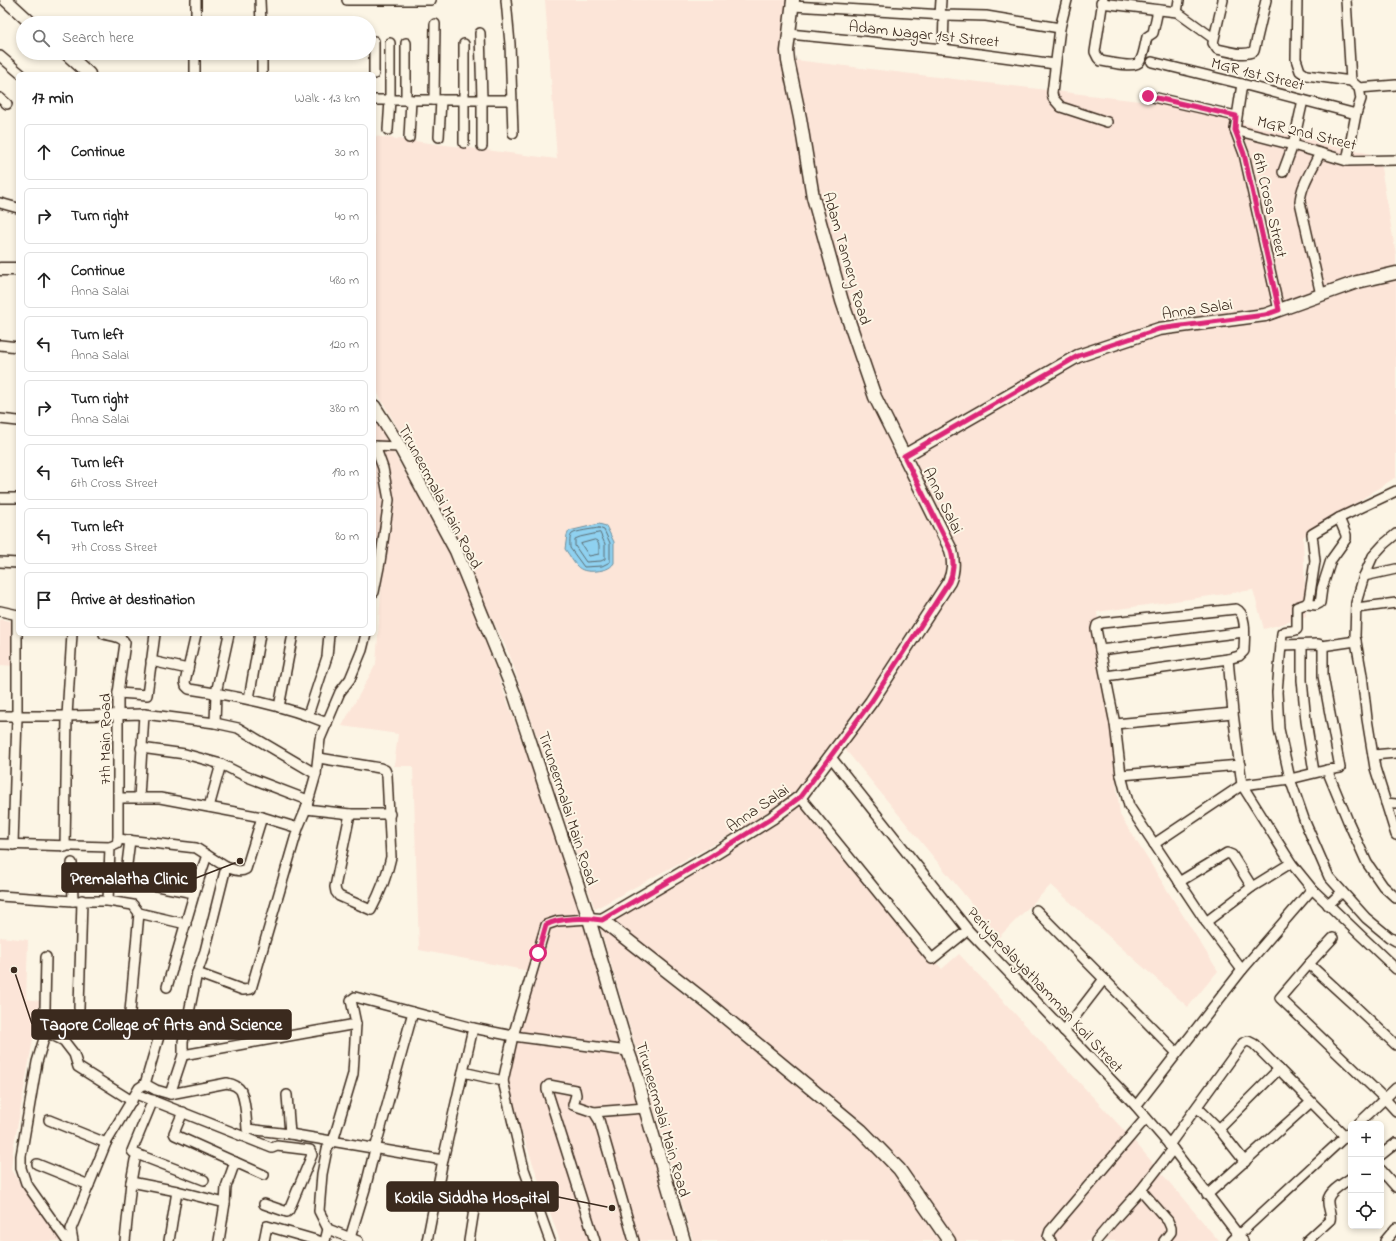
<!DOCTYPE html>
<meta charset="utf-8">
<style>
:root{--surface:#fff;--page:#f2f2f2;--text:#222;--muted:#767676;--line:#e0e0e0}
body{margin:0;font-family:"Indie Flower",sans-serif;background:var(--page);color:var(--text)}
.controls{position:absolute;right:12px;bottom:12px;display:grid;overflow:hidden;border-radius:6px;box-shadow:0 2px 6px #0003}
.controls button{width:36px;height:36px;display:grid;place-items:center;padding:0;border:0;border-bottom:1px solid var(--line);background:var(--surface);color:var(--text);font:20px sans-serif}
.stop{position:absolute;width:12px;height:12px;margin:-9px;border:3px solid #db2777;border-radius:50%;background:#fff}
.stop.end{background:#db2777;border-color:#fff;box-shadow:0 1px 4px #0008}
.list{margin:0;padding:0;list-style:none}
h2{display:flex;justify-content:space-between;align-items:center;height:52px;margin:0;padding:0 16px;font-size:17px}
h2 small{font-size:13px;font-weight:400;color:var(--muted)}
.list li{display:grid;grid-template-columns:26px 1fr auto;gap:12px;align-items:center;box-sizing:border-box;height:56px;margin:0 8px 8px;padding:0 8px;border:1px solid var(--line);border-radius:6px}
.list b{display:block;font-size:15px;white-space:nowrap}
.list p{margin:0;font-size:13px;white-space:nowrap;color:var(--muted)}
.list em{font-size:13px;font-style:normal;color:var(--muted)}
.icon{flex:none;width:22px;height:22px;fill:none;stroke:currentColor;stroke-width:2;stroke-linecap:round;stroke-linejoin:round}
.map{position:relative;flex:none;width:1396px;height:1241px;overflow:hidden}
.search{position:absolute;background:var(--surface);box-shadow:0 2px 6px #0003;left:16px;top:16px;width:360px;height:44px;display:flex;align-items:center;gap:10px;box-sizing:border-box;padding:0 14px;border-radius:22px;color:var(--muted);font-size:15px}
.panel{position:absolute;background:var(--surface);box-shadow:0 2px 6px #0003;left:16px;top:72px;width:360px;height:564px;border-radius:6px}
.map>svg:first-child{display:block}
</style>
<div class="map">
<svg width="1396" height="1241" viewBox="0 0 1396 1241">
<rect width="100%" height="100%" fill="#fcf5e5"/>
<filter id="ink" filterUnits="userSpaceOnUse"><feTurbulence type="fractalNoise" baseFrequency=".025" numOctaves="2"/><feDisplacementMap in="SourceGraphic" scale="8" xChannelSelector="R" yChannelSelector="G"/><feConvolveMatrix kernelMatrix="1 2 1 2 8 2 1 2 1" color-interpolation-filters="sRGB"/></filter>
<g filter="url(#ink)">
<g fill="#fce5d8">
<polygon points="545,0 791,0 795,60 1156,103 1379,156 1396,255 1396,477 1303,537 1306,617 1264,629 1253,590 1097,612 1120,815 1218,971 1188,1007 1051,885 999,937 840,743 793,795 774,811 595,909 510,656 417,462 374,387 374,136 557,159"/>
<polygon points="374,418 451,554 497,673 590,930 680,1241 560,1241 505,1084 534,972 419,950 413,766 394,766 398,734 342,726 376,664 384,548 374,546"/>
<polygon points="0,619 14,622 14,666 0,665"/>
<polygon points="802,805 942,969 959,954 1135,1142 1219,1241 954,1241 885,1144 610,919 771,825"/>
<polygon points="600,927 846,1124 888,1162 939,1241 693,1241"/>
<polygon points="0,937 28,940 26,999 40,1001 13,1150 11,1170 62,1241 0,1241"/>
</g>
<path fill="#8fd1f0" stroke="#6d8e9c" d="M599,524l7,2 8,16v21c-4,6 -10,7 -17,8 -21,2 -21,-7 -32,-22l2,-14 2,-4z"/>
<g fill="none" stroke-linecap="round" stroke-linejoin="round">
<g stroke="#5d6d72" stroke-width="1">
<path d="M599,528l5,2 6,13v19l-8,4 -18,1 -14,-19c0,-4 -1,-11 2,-14 4,-3 21,-5 27,-6z"/>
<polygon points="600,533 605,544 605,559 601,561 586,562 575,546 575,539 580,537"/>
<polygon points="595,540 597,541 599,545 599,554 589,556 581,544"/>
</g>
<g stroke="#3b2a1e" stroke-width="12">
<g id="street">
<polyline points="260,0 261,23"/>
<polyline points="347,0 431,0"/>
<polyline points="506,0 510,44 513,133"/>
<polyline points="1067,0 1060,28 1052,93 1053,98 1061,107 1107,122"/>
<path d="M1103,0l-8,52 3,6 3,3c8,1 35,8 39,0 4,-6 5,-17 7,-24l6,-4 5,-23"/>
<path d="M1223,0l-10,43 4,6c11,2 26,8 37,2l12,-51"/>
<polyline points="1297,0 1296,59 1300,71 1306,75 1351,81 1359,88 1361,99 1356,114 1347,161"/>
<polyline points="1346,0 1351,81"/>
<polyline points="1101,3 1177,12 1213,38"/>
<polyline points="793,6 944,15 986,16 1060,28"/>
<polyline points="1177,12 1179,0"/>
<polyline points="940,15 941,0"/>
<polyline points="196,23 196,0"/>
<polyline points="480,33 482,99 482,146"/>
<polyline points="789,34 943,49 1055,64"/>
<polyline points="464,44 464,143"/>
<polyline points="943,49 944,15"/>
<polyline points="262,53 262,74"/>
<polyline points="0,56 21,74"/>
<polyline points="1152,62 1242,84 1356,114"/>
<polyline points="195,74 195,53"/>
<polyline points="374,74 374,41"/>
<polyline points="1242,84 1235,130 1244,154 1279,310"/>
<polyline points="1359,88 1396,85"/>
<polyline points="1148,96 1236,116"/>
<polyline points="0,98 7,104"/>
<polyline points="374,100 511,100"/>
<polyline points="406,100 406,43"/>
<polyline points="434,100 435,24"/>
<polyline points="388,130 390,100 390,43"/>
<polyline points="1235,130 1293,145 1347,161 1396,160"/>
<polyline points="439,137 441,100"/>
<polyline points="409,138 411,100"/>
<path d="M1320,153c-7,15 -19,32 -20,49l21,93"/>
<polyline points="1283,172 1293,145 1303,100"/>
<polyline points="0,203 18,208"/>
<polyline points="0,345 18,347"/>
<polyline points="0,419 18,421"/>
<polyline points="374,446 400,447"/>
<path d="M1396,491l-57,27 -27,16 3,27 -6,39 -3,4 -9,3v22c-4,4 -10,0 -15,4l-5,59 2,37 11,50 15,43 24,55 37,41 23,19 7,4"/>
<polyline points="0,498 18,498"/>
<polyline points="1396,534 1384,544 1373,556 1364,576 1356,603 1355,636 1362,675 1367,719 1375,768 1386,803 1396,804"/>
<polyline points="0,562 18,563"/>
<polyline points="1364,576 1396,569"/>
<polyline points="374,592 380,562 389,500 383,468 375,446"/>
<polyline points="1306,604 1316,605 1320,603 1322,588 1331,560 1346,539 1346,535 1339,518"/>
<polyline points="1356,608 1396,603"/>
<polyline points="0,611 18,615"/>
<path d="M104,634c7,2 18,2 21,9l-7,50v146"/>
<path d="M196,634l-11,48 1,4 3,3c47,7 94,16 138,34"/>
<polyline points="1281,645 1318,644 1321,645 1323,648 1323,676 1340,768 1327,770"/>
<polyline points="1302,645 1302,680 1306,721 1314,772"/>
<polyline points="1322,646 1356,641"/>
<polyline points="1100,650 1244,632"/>
<polyline points="1228,659 1233,713 1242,785 1291,863 1312,889 1396,969"/>
<polyline points="151,661 188,669"/>
<path d="M1106,676l122,-17 11,-3 5,-5c0,-11 4,-37 -8,-42l-134,14 -5,2 -1,4 19,95 6,51 8,31 77,116 36,48"/>
<polyline points="118,693 147,695 155,634"/>
<polyline points="249,699 260,634"/>
<polyline points="279,707 293,634"/>
<polyline points="308,715 327,657 329,634"/>
<polyline points="0,716 67,716 144,714 215,723 238,728 316,774"/>
<polyline points="215,723 216,693 229,634"/>
<polyline points="1115,724 1233,713"/>
<polyline points="141,748 185,754 221,764 245,776 308,800"/>
<polyline points="1373,755 1396,753"/>
<polyline points="830,756 968,930 1136,1106 1173,1149 1243,1241"/>
<path d="M319,758l61,10 5,2 2,5 4,82c-4,19 -11,36 -20,53l-32,-14 -3,-4 -1,-5 15,-73"/>
<polyline points="1121,775 1240,765"/>
<polyline points="800,797 932,959 968,930"/>
<polyline points="119,798 160,798 262,817"/>
<polyline points="139,798 144,714"/>
<polyline points="1386,803 1396,835"/>
<polyline points="209,807 221,764"/>
<polyline points="306,809 350,814 390,814"/>
<polyline points="0,844 110,847 117,844 118,839 196,848 226,867"/>
<polyline points="1154,844 1242,785 1290,779 1327,770 1348,821 1367,863 1383,886 1396,898"/>
<polyline points="13,845 17,717 17,615"/>
<polyline points="65,847 67,716 72,634"/>
<polyline points="72,863 73,901"/>
<polyline points="125,880 130,840"/>
<polyline points="109,881 124,882 125,880 194,893"/>
<polyline points="1179,882 1227,853 1232,855 1252,887"/>
<polyline points="0,896 73,901 108,901 133,905 139,913 186,924"/>
<polyline points="108,901 110,847"/>
<polyline points="1328,905 1342,892"/>
<polyline points="1036,910 1104,979"/>
<polyline points="1206,922 1252,887 1291,863"/>
<polyline points="46,957 45,1008 46,1032 64,1041 74,1054 78,1067 132,1101"/>
<polyline points="1309,964 1333,938"/>
<polyline points="197,973 243,990 251,989 298,828"/>
<polyline points="167,987 195,891 207,855"/>
<polyline points="79,1008 82,900"/>
<polyline points="130,1012 139,913"/>
<polyline points="356,1024 351,1000 355,997 473,1028 513,1036 628,1051"/>
<polyline points="1064,1031 1104,979 1177,1053"/>
<polyline points="46,1032 37,1062 21,1156 21,1168 26,1183 67,1241"/>
<polyline points="1396,1045 1356,1007 1309,964 1280,998 1385,1099 1396,1111"/>
<polyline points="183,1055 356,1024 353,1074 334,1138 327,1149 322,1174 319,1211 328,1229 358,1241"/>
<polyline points="463,1072 503,1081 524,1169 550,1241"/>
<polyline points="503,1081 513,1036 546,925 558,921 589,919"/>
<polyline points="145,1084 162,1026"/>
<polyline points="136,1094 272,1148 277,1146 310,1150 312,1155 289,1210 287,1212 264,1204"/>
<path d="M170,1094l57,-11c5,1 11,3 14,8 5,11 5,26 6,38l43,5 153,26"/>
<polyline points="287,1095 290,1134"/>
<polyline points="153,1100 132,1151 134,1153 204,1180"/>
<polyline points="1136,1106 1242,970 1312,889"/>
<polyline points="1197,1107 1219,1129 1279,1069"/>
<polyline points="183,1112 174,1133 175,1135 264,1175"/>
<polyline points="594,1112 645,1108"/>
<polyline points="49,1120 106,1143"/>
<polyline points="1358,1124 1396,1088"/>
<polyline points="1219,1129 1245,1162"/>
<polyline points="1169,1145 1243,1043 1248,1041 1254,1044 1345,1136"/>
<polyline points="1381,1155 1396,1143"/>
<polyline points="37,1164 89,1185"/>
<polyline points="1381,1170 1396,1187"/>
<polyline points="131,1182 177,1191"/>
<polyline points="1141,1190 1168,1221 1171,1228 1171,1232 1164,1241"/>
<polyline points="1207,1195 1311,1102"/>
<polyline points="225,1203 226,1187 235,1162"/>
<polyline points="350,1238 365,1189 375,1149 413,1012"/>
<path d="M73,1241l-2,-12 35,-86 33,-55 6,-4 11,6 14,4 13,-39v-13l14,-69 8,-22 21,-84c7,2 13,6 20,2l16,-52 36,11 8,-19 10,-35 4,-35 20,-47 10,-13 12,-29 4,-16"/>
<polyline points="125,1241 131,1182 135,1160"/>
<polyline points="169,1241 177,1191 225,1203 219,1241"/>
<polyline points="264,1241 267,1226 319,1241"/>
<polyline points="325,1241 328,1229"/>
<polyline points="427,1241 443,1160 473,1028"/>
<polyline points="469,1241 477,1191"/>
<polyline points="595,1241 547,1090 547,1087 549,1085 575,1090 576,1095 573,1105 594,1112 599,1120 634,1241"/>
<polyline points="1051,1241 1048,1237 1050,1231 1146,1118"/>
<polyline points="1096,1241 1112,1222 1141,1190 1173,1149"/>
<polyline points="1232,1241 1351,1131"/>
<path d="M1307,1241l23,-21c2,-7 -3,-13 -2,-20 1,-9 16,-17 23,-22"/>
<polyline points="1385,1241 1396,1228"/>
</g>
</g>
<g stroke="#3b2a1e" stroke-width="15">
<g id="secondary">
<polyline points="6,0 31,23"/>
<polyline points="66,53 89,74"/>
<polyline points="0,269 18,269"/>
<polyline points="374,406 400,447 456,551 514,693 589,919 628,1051 637,1076 645,1108 684,1241"/>
<polyline points="904,456 1078,356 1159,329 1265,315 1357,282 1396,273"/>
<path d="M589,919l13,1 106,-62 64,-40 28,-21 71,-95 78,-120c5,-11 5,-20 2,-32l-76,-153 -33,-96 -29,-104 -13,-79 -12,-57 -1,-10 6,-51"/>
<polyline points="602,920 709,1004 861,1130 899,1169 949,1241"/>
</g>
</g>
<use href="#street" stroke="#fcf5e5" stroke-width="9"/>
<use href="#secondary" stroke="#fcf5e5" stroke-width="12"/>
</g>
</g>
<g fill="none" stroke-linecap="round" stroke-linejoin="round" filter="url(#ink)">
<path stroke="#db2777" stroke-width="5" d="M538,953l8,-28c14,-8 40,-7 56,-5l106,-62 64,-40 28,-21 71,-95 78,-120c5,-11 5,-20 2,-32l-47,-94 174,-100 81,-27 106,-14 14,-5 -35,-156 -9,-24 1,-14 -88,-20"/>
</g>
<g text-anchor="middle" stroke-width="4" stroke-linejoin="round" paint-order="stroke">
<g font-size="16" fill="#3b2a1e" stroke="#fcf5e5">
<text transform="translate(924 33) rotate(6)" y="6">Adam Nagar 1st Street</text>
<text transform="translate(1258 73) rotate(14)" y="6">MGR 1st Street</text>
<text transform="translate(1307 132) rotate(14)" y="6">MGR 2nd Street</text>
<text transform="translate(1271 205) rotate(77)" y="6">6th Cross Street</text>
<text transform="translate(848 258) rotate(74)" y="6">Adam Tannery Road</text>
<text transform="translate(1197 308) rotate(-8)" y="6">Anna Salai</text>
<text transform="translate(441 496) rotate(62)" y="6">Tiruneermalai Main Road</text>
<text transform="translate(944 500) rotate(64)" y="6">Anna Salai</text>
<text transform="translate(104 739) rotate(-90)" y="6">7th Main Road</text>
<text transform="translate(757 807) rotate(-34)" y="6">Anna Salai</text>
<text transform="translate(569 808) rotate(72)" y="6">Tiruneermalai Main Road</text>
<text transform="translate(1046 989) rotate(47)" y="6">Periyapalayathamman Koil Street</text>
<text transform="translate(664 1119) rotate(74)" y="6">Tiruneermalai Main Road</text>
</g>
</g>
<path fill="none" stroke="#3b2a1e" stroke-width="1.5" d="M240 861L196 878M14 970L32 1024M612 1208L558 1197"/>
<g fill="#3b2a1e" stroke="#fcf5e5" stroke-width="1.5">
<circle cx="240" cy="861" r="4"/>
<circle cx="14" cy="970" r="4"/>
<circle cx="612" cy="1208" r="4"/>
</g>
<g fill="#3b2a1e" stroke="#3b2a1e" stroke-width="1.5">
<rect x="62" y="863" width="134" height="29" rx="4"/>
<rect x="32" y="1010" width="259" height="29" rx="4"/>
<rect x="387" y="1182" width="171" height="29" rx="4"/>
</g>
<g font-size="17" text-anchor="middle" font-weight="bold" fill="#fff">
<text x="129" y="884">Premalatha Clinic</text>
<text x="161" y="1030">Tagore College of Arts and Science</text>
<text x="472" y="1203">Kokila Siddha Hospital</text>
</g>
</svg>
<div class="controls">
<button>+</button>
<button>−</button>
<button><svg class="icon" aria-label="locate" viewBox="0 0 24 24"><circle cx="12" cy="12" r="6"/><path d="M12 2v4M12 18v4M2 12h4M18 12h4"/></svg></button>
</div>
<div class="stop" style="left:538px;top:953px"></div>
<div class="stop end" style="left:1148px;top:96px"></div>
<div class="search"><svg class="icon" aria-label="search" viewBox="0 0 24 24"><circle cx="10" cy="10" r="6"/><path d="M15 15l6 6"/></svg>Search here</div>
<section class="panel">
<h2>17 min<small>Walk · 1.3 km</small></h2>
<ul class="list">
<li><svg class="icon" aria-label="ahead" viewBox="0 0 24 24"><path d="M12 20V5M6 11l6-6 6 6"/></svg><div><b>Continue</b></div><em>30 m</em></li>
<li><svg class="icon" aria-label="right" viewBox="0 0 24 24"><path d="M7 20v-9h11M14 6l5 5-5 5"/></svg><div><b>Turn right</b></div><em>40 m</em></li>
<li><svg class="icon" aria-label="ahead" viewBox="0 0 24 24"><path d="M12 20V5M6 11l6-6 6 6"/></svg><div><b>Continue</b><p>Anna Salai</p></div><em>480 m</em></li>
<li><svg class="icon" aria-label="left" viewBox="0 0 24 24"><path d="M17 20v-9H6M10 6l-5 5 5 5"/></svg><div><b>Turn left</b><p>Anna Salai</p></div><em>120 m</em></li>
<li><svg class="icon" aria-label="right" viewBox="0 0 24 24"><path d="M7 20v-9h11M14 6l5 5-5 5"/></svg><div><b>Turn right</b><p>Anna Salai</p></div><em>380 m</em></li>
<li><svg class="icon" aria-label="left" viewBox="0 0 24 24"><path d="M17 20v-9H6M10 6l-5 5 5 5"/></svg><div><b>Turn left</b><p>6th Cross Street</p></div><em>190 m</em></li>
<li><svg class="icon" aria-label="left" viewBox="0 0 24 24"><path d="M17 20v-9H6M10 6l-5 5 5 5"/></svg><div><b>Turn left</b><p>7th Cross Street</p></div><em>80 m</em></li>
<li><svg class="icon" aria-label="arrive" viewBox="0 0 24 24"><path d="M6 21V4h12l-3 4 3 4H6"/></svg><div><b>Arrive at destination</b></div></li>
</ul>
</section>
</div>
